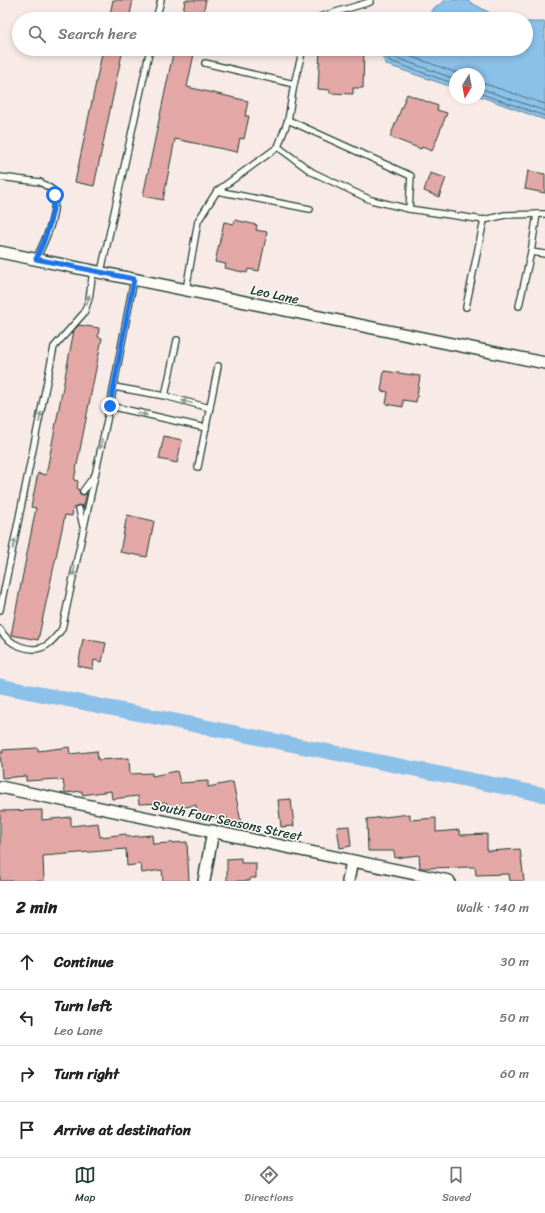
<!DOCTYPE html>
<meta charset="utf-8">
<style>
:root{--surface:#fff;--page:#f6f6f6;--text:#222;--muted:#767676;--line:#e0e0e0;--accent:#1f3d34}
body{margin:0;font-family:Sriracha,sans-serif;background:var(--page);color:var(--text)}
.compass{position:absolute;left:449px;top:68px;width:36px;height:36px;border-radius:50%;background:var(--surface);box-shadow:0 2px 6px #0003;rotate:190deg}
.stop{position:absolute;width:12px;height:12px;margin:-9px;border:3px solid #1a73e8;border-radius:50%;background:#fff}
.stop.end{background:#1a73e8;border-color:#fff;box-shadow:0 1px 4px #0008}
.list{margin:0;padding:0;list-style:none}
h2{display:flex;justify-content:space-between;align-items:center;height:52px;margin:0;padding:0 16px;font-size:17px}
h2 small{font-size:13px;font-weight:400;color:var(--muted)}
.list li{display:grid;grid-template-columns:26px 1fr auto;gap:12px;align-items:center;box-sizing:border-box;height:56px;padding:0 16px;border-top:1px solid var(--line)}
.list b{display:block;font-size:15px;white-space:nowrap}
.list p{margin:0;font-size:13px;white-space:nowrap;color:var(--muted)}
.list em{font-size:13px;font-style:normal;color:var(--muted)}
.icon{flex:none;width:22px;height:22px;fill:none;stroke:currentColor;stroke-width:2;stroke-linecap:round;stroke-linejoin:round}
.map{position:relative;flex:none;width:545px;height:881px;overflow:hidden}
.search{position:absolute;background:var(--surface);box-shadow:0 2px 6px #0003;left:12px;right:12px;top:12px;height:44px;display:flex;align-items:center;gap:10px;box-sizing:border-box;padding:0 14px;border-radius:22px;color:var(--muted);font-size:15px}
.sheet{height:276px;background:var(--surface)}
nav{display:flex;justify-content:space-around;align-items:center;box-sizing:border-box;height:56px;border-top:1px solid var(--line);background:var(--surface);font-size:11px;color:var(--muted)}
nav a{display:grid;justify-items:center;gap:2px}
nav .on{color:var(--accent)}
.map>svg:first-child{display:block}
</style>
<div class="map">
<svg width="545" height="881" viewBox="0 0 545 881">
<rect width="100%" height="100%" fill="#f8ebe7"/>
<filter id="ink" filterUnits="userSpaceOnUse"><feTurbulence type="fractalNoise" baseFrequency=".025" numOctaves="2"/><feDisplacementMap in="SourceGraphic" scale="8" xChannelSelector="R" yChannelSelector="G"/><feConvolveMatrix kernelMatrix="1 2 1 2 8 2 1 2 1" color-interpolation-filters="sRGB"/></filter>
<g filter="url(#ink)">
<g fill="#8bc0e9" stroke="#608ca1">
<polygon points="446,0 466,0 494,15 513,19 427,19 434,8"/>
<polygon points="526,22 545,22 545,120 479,96 479,74 455,74 455,88 387,65 382,57 385,49 526,49"/>
</g>
<g fill="none" stroke-linecap="round" stroke-linejoin="round">
<g stroke="#4a717c" stroke-width="1">
<polyline points="389,49 387,57 390,61 455,84"/>
<polyline points="394,49 394,57 455,79"/>
<polyline points="400,49 401,53 460,74"/>
<polyline points="479,82 545,104"/>
<polyline points="479,88 545,111"/>
<polyline points="479,93 545,116"/>
</g>
<polyline stroke="#8bc0e9" stroke-width="15" points="0,686 545,795"/>
</g>
<g fill="#e3a8a5" stroke="#1f3d34">
<polygon points="113,0 133,0 129,19 109,19"/>
<polygon points="185,0 206,0 202,19 182,19"/>
<polygon points="103,49 123,49 94,186 75,182"/>
<polygon points="174,49 195,49 187,87 248,101 245,116 249,116 244,139 240,138 237,152 175,139 163,200 143,196"/>
<polygon points="320,49 364,49 363,88 353,88 353,94 330,93 330,90 318,89"/>
<polygon points="407,94 438,106 437,110 447,113 432,151 422,147 421,149 390,137"/>
<polygon points="528,171 545,174 545,193 525,189"/>
<polygon points="430,173 446,178 439,197 424,191"/>
<polygon points="235,220 257,225 256,230 267,232 259,271 248,269 247,273 225,268 226,264 215,262 224,222 234,224"/>
<polygon points="79,325 99,328 98,337 102,338 74,480 78,481 77,489 79,490 80,494 84,495 87,493 83,509 82,506 78,505 73,508 72,516 65,515 38,640 11,635 36,508 31,507 38,473 46,475 74,330"/>
<polygon points="384,371 420,376 416,402 403,400 403,407 386,404 388,392 381,391"/>
<polygon points="164,436 182,440 177,463 159,459"/>
<polygon points="127,515 154,521 147,557 120,552"/>
<polygon points="83,639 106,643 102,662 94,660 93,669 78,666"/>
<polygon points="69,747 70,754 97,751 98,760 129,758 130,774 152,773 152,776 177,771 180,783 208,781 208,787 233,782 241,822 229,824 227,817 197,819 196,805 169,810 167,803 139,804 138,796 112,799 111,791 82,795 82,791 65,793 63,780 58,781 57,779 26,781 26,776 2,778 0,753 3,753 2,750 38,748 38,751"/>
<polygon points="291,799 294,826 281,827 278,800"/>
<polygon points="42,810 42,820 71,817 71,826 98,823 100,837 126,834 127,837 152,835 153,844 187,842 189,881 163,881 162,870 142,873 141,864 127,866 126,849 43,856 44,881 0,881 0,811"/>
<polygon points="410,814 410,820 436,818 436,832 459,830 460,835 487,834 487,851 520,849 524,881 510,881 509,874 476,875 475,867 423,868 420,868 419,855 395,858 394,851 368,851 367,819"/>
<polygon points="349,826 351,846 340,848 337,827"/>
<polygon points="241,858 241,863 256,863 256,878 250,878 250,881 227,881 227,859"/>
</g>
<g fill="none" stroke-linecap="round" stroke-linejoin="round">
<g stroke="#1f3d34" stroke-width="8">
<g id="lane">
<polyline points="156,19 161,0"/>
<polyline points="317,19 319,17 370,2 370,0"/>
<polyline points="205,63 294,84 288,120 278,147"/>
<polyline points="294,84 303,49"/>
<polyline points="288,120 411,176 409,209"/>
<path d="M0,177l40,5 13,8c6,22 -7,49 -17,69"/>
<polyline points="310,209 217,191 278,147 312,172 371,200 409,209 484,220"/>
<polyline points="531,252 537,214"/>
<polyline points="101,272 150,49"/>
<polyline points="134,279 110,406 206,428"/>
<polyline points="186,290 198,221 217,191"/>
<polyline points="519,306 531,252 545,254"/>
<polyline points="466,307 484,220 505,215 545,214"/>
<polyline points="114,387 165,396 210,408"/>
<polyline points="165,396 177,340"/>
<polyline points="198,467 218,366"/>
<polyline points="83,491 94,476"/>
<polyline points="79,509 83,526"/>
<polyline points="0,610 54,347 84,313 89,299 93,271"/>
<path d="M0,629c7,15 32,26 47,16 6,-4 10,-10 15,-16l48,-223"/>
</g>
</g>
<g stroke="#1f3d34" stroke-width="14">
<g id="street">
<polyline points="0,252 545,363"/>
<polyline points="0,787 449,881"/>
<polyline points="204,881 213,831"/>
<polyline points="348,881 352,861"/>
</g>
</g>
<use href="#lane" stroke="#fdfcf7" stroke-width="5.5"/>
<use href="#street" stroke="#fdfcf7" stroke-width="11"/>
</g>
<defs><path id="oneway-solid" d="M-6-.8H1V-3.2L6.5 0L1 3.2V.8H-6Z"/></defs>
<g fill="#8e9c96">
<use href="#oneway-solid" transform="translate(88 300) rotate(-75)"/>
<use href="#oneway-solid" transform="translate(187 402) rotate(-165)"/>
<use href="#oneway-solid" transform="translate(142 414) rotate(13)"/>
<use href="#oneway-solid" transform="translate(40 417) rotate(-78)"/>
<use href="#oneway-solid" transform="translate(101 444) rotate(102)"/>
<use href="#oneway-solid" transform="translate(14 544) rotate(-78)"/>
<use href="#oneway-solid" transform="translate(74 571) rotate(102)"/>
</g>
</g>
<g fill="none" stroke-linecap="round" stroke-linejoin="round" filter="url(#ink)">
<path stroke="#1a73e8" stroke-width="5" d="M55,195c-2,23 -9,44 -19,64l98,20 -24,127"/>
</g>
<g text-anchor="middle" stroke-width="3" stroke-linejoin="round" paint-order="stroke">
<g font-size="13" fill="#1f3d34" stroke="#fdfcf7">
<text transform="translate(275 294) rotate(12)" y="5">Leo Lane</text>
<text transform="translate(227 820) rotate(12)" y="5">South Four Seasons Street</text>
</g>
</g>
</svg>
<svg class="compass" viewBox="-18 -18 36 36"><path d="M0-13l5 13h-10z" fill="#e53935"/><path d="M0 13l5-13h-10z" fill="#767676"/></svg>
<div class="stop" style="left:55px;top:195px"></div>
<div class="stop end" style="left:110px;top:406px"></div>
<div class="search"><svg class="icon" aria-label="search" viewBox="0 0 24 24"><circle cx="10" cy="10" r="6"/><path d="M15 15l6 6"/></svg>Search here</div>
</div>
<section class="sheet">
<h2>2 min<small>Walk · 140 m</small></h2>
<ul class="list">
<li><svg class="icon" aria-label="ahead" viewBox="0 0 24 24"><path d="M12 20V5M6 11l6-6 6 6"/></svg><div><b>Continue</b></div><em>30 m</em></li>
<li><svg class="icon" aria-label="left" viewBox="0 0 24 24"><path d="M17 20v-9H6M10 6l-5 5 5 5"/></svg><div><b>Turn left</b><p>Leo Lane</p></div><em>50 m</em></li>
<li><svg class="icon" aria-label="right" viewBox="0 0 24 24"><path d="M7 20v-9h11M14 6l5 5-5 5"/></svg><div><b>Turn right</b></div><em>60 m</em></li>
<li><svg class="icon" aria-label="arrive" viewBox="0 0 24 24"><path d="M6 21V4h12l-3 4 3 4H6"/></svg><div><b>Arrive at destination</b></div></li>
</ul>
</section>
<nav>
<a class="on"><svg class="icon" aria-label="map" viewBox="0 0 24 24"><path d="M3 6l6-2 6 2 6-2v14l-6 2-6-2-6 2zM9 4v14M15 6v14"/></svg>Map</a>
<a><svg class="icon" aria-label="directions" viewBox="0 0 24 24"><path d="M12 3l9 9-9 9-9-9zM9 14v-3h6M13 9l2 2-2 2"/></svg>Directions</a>
<a><svg class="icon" aria-label="saved" viewBox="0 0 24 24"><path d="M7 4h10v16l-5-4-5 4z"/></svg>Saved</a>
</nav>
